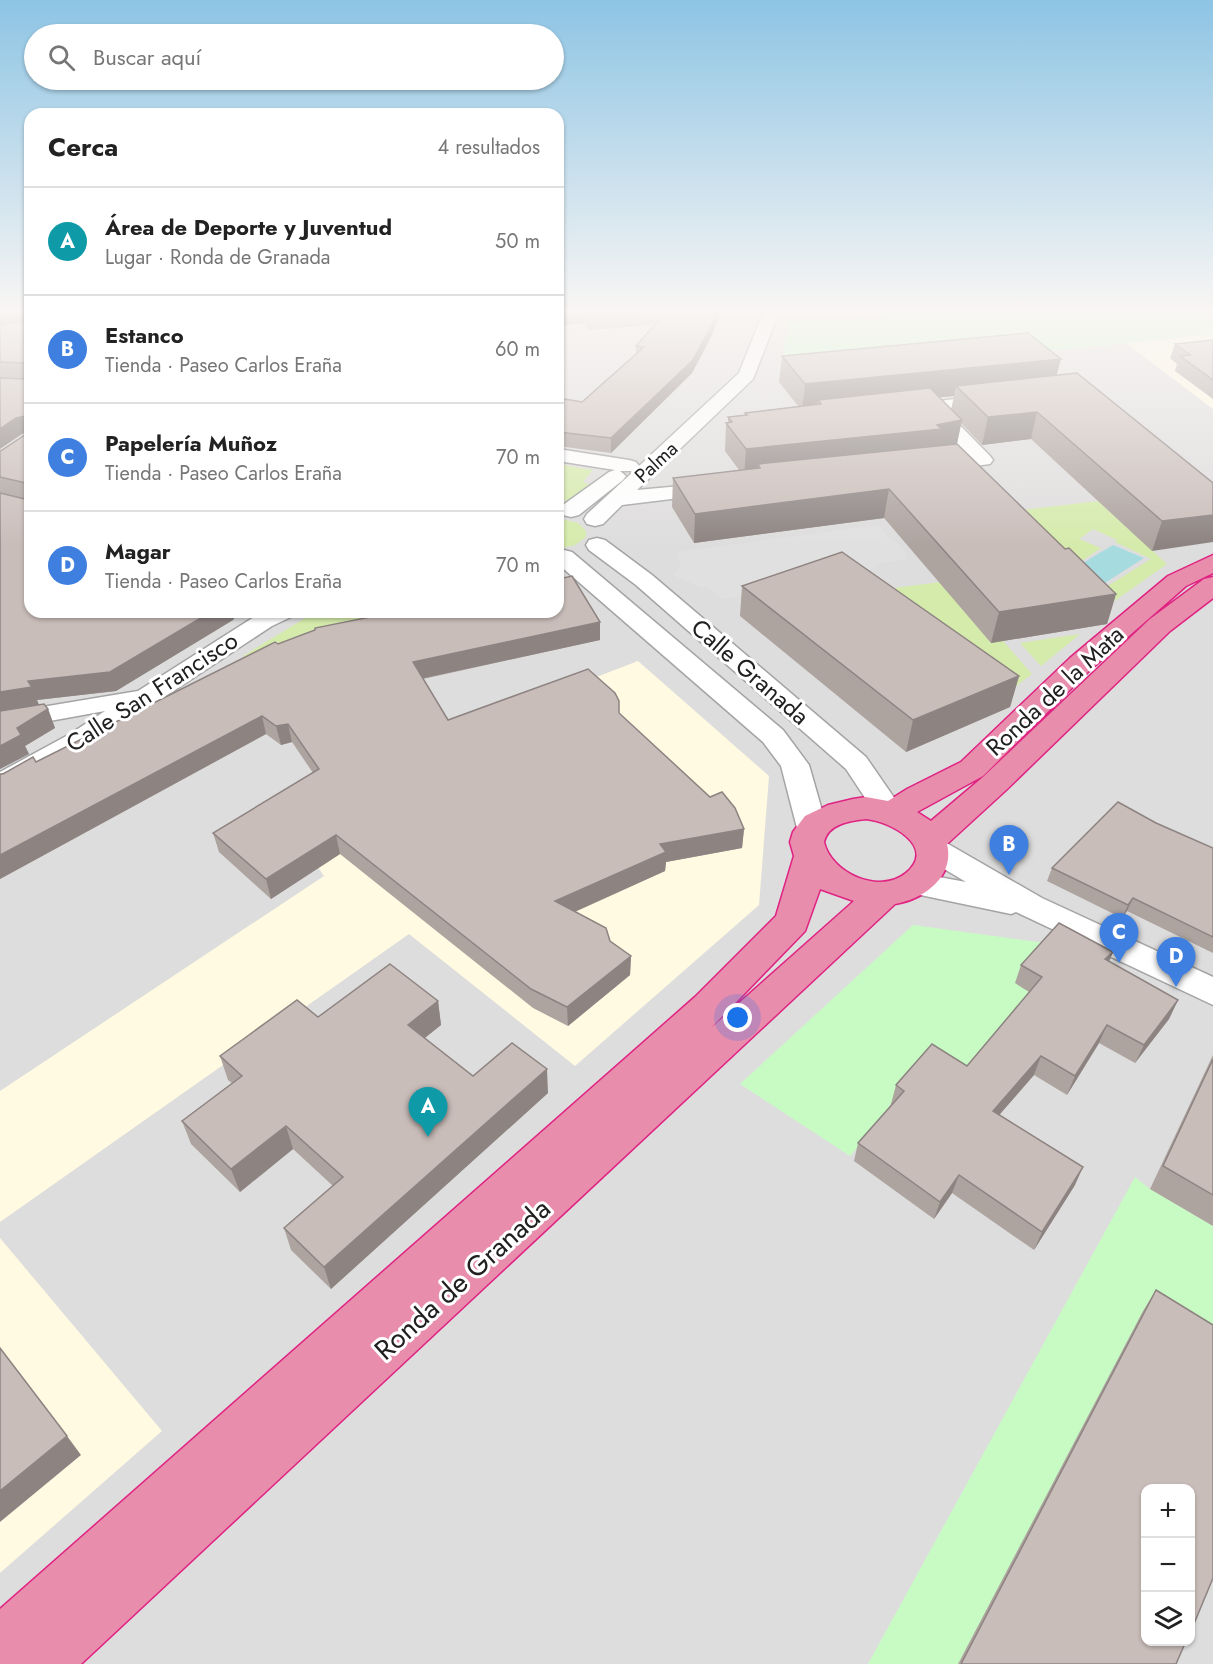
<!DOCTYPE html>
<html lang="es">
<meta charset="utf-8">
<style>
:root{--surface:#fff;--page:#f6f6f6;--text:#222;--muted:#767676;--line:#e0e0e0;--accent:#d00022}
body{margin:0;font-family:Jost,sans-serif;background:var(--page);color:var(--text)}
.controls{position:absolute;right:18px;bottom:18px;display:grid;overflow:hidden;border-radius:12px;box-shadow:0 2px 4px #0004}
.controls button{width:54px;height:54px;display:grid;place-items:center;padding:0;border:0;border-bottom:2px solid var(--line);background:var(--surface);color:var(--text);font:30px sans-serif}
.you{position:absolute;left:738px;top:1018px;width:21px;height:21px;margin:-15px;border:4px solid #fff;border-radius:50%;background:#1a73e8;box-shadow:0 0 0 9px #1a73e833}
.badge{display:grid;place-items:center;width:39px;height:39px;border-radius:50%;background:var(--accent);color:#fff;font-size:20px;font-weight:700}
.pin{position:absolute;translate:-50% -50px;filter:drop-shadow(0 2px 3px #0008)}
.pin::after{content:'';position:absolute;top:32px;width:21px;height:18px;background:inherit;clip-path:polygon(0 0,100% 0,50% 100%)}
.list{margin:0;padding:0;list-style:none}
h2{display:flex;justify-content:space-between;align-items:center;height:78px;margin:0;padding:0 24px;font-size:26px}
h2 small{font-size:20px;font-weight:400;color:var(--muted)}
.list li{display:grid;grid-template-columns:39px 1fr auto;gap:18px;align-items:center;box-sizing:border-box;height:108px;padding:0 24px;border-top:2px solid var(--line)}
.list b{display:block;font-size:22px;white-space:nowrap}
.list p{margin:0;font-size:20px;white-space:nowrap;color:var(--muted)}
.list em{font-size:20px;font-style:normal;color:var(--muted)}
.icon{flex:none;width:33px;height:33px;fill:none;stroke:currentColor;stroke-width:2;stroke-linecap:round;stroke-linejoin:round}
.map{position:relative;flex:none;width:1213px;height:1664px;overflow:hidden}
.search{position:absolute;background:var(--surface);box-shadow:0 2px 4px #0004;left:24px;top:24px;width:540px;height:66px;display:flex;align-items:center;gap:15px;box-sizing:border-box;padding:0 21px;border-radius:33px;color:var(--muted);font-size:22px}
.panel{position:absolute;background:var(--surface);box-shadow:0 2px 4px #0004;left:24px;top:108px;width:540px;height:510px;border-radius:18px}
.map>svg:first-child{display:block}
</style>
<div class="map">
<svg width="1213" height="1664" viewBox="0 0 1213 1664">
<rect width="100%" height="100%" fill="#f1ebe6"/>
<path fill="#dedddd" fill-rule="evenodd" d="M0,313h30v299h528v-299h655v1351h-1213zM1146,1488h44v154h-44z"/>
<g fill="#fffae1">
<polygon points="1213,334 1213,409 1126,343"/>
<polygon points="638,661 769,776 759,905 575,1066 409,934 0,1222 0,1091 324,876 283,818 363,767"/>
<polygon points="0,1238 162,1431 0,1573"/>
</g>
<g fill="#d5ebab" fill-rule="evenodd">
<polygon points="558,464 593,470 583,482 589,484 570,500 558,501"/>
<path d="M1098,501l69,63 -54,38 -25,4 -9,-9h-4l-10,-10 3,-1 -18,-14 7,-7 -52,-53zM1093,529l24,11 -2,2 36,17 -50,31 -37,-17 37,-25 -22,-9z"/>
<polygon points="558,518 578,523 586,531 586,537 575,545 558,549"/>
<polygon points="940,582 1003,641 1032,674 1007,693 908,606 895,588"/>
<polygon points="315,612 486,612 250,675 243,656"/>
<polygon points="1080,634 1041,666 1020,643"/>
</g>
<g fill="#c8fbc3">
<polygon points="895,313 1213,313 1213,334 1030,353 781,373 788,322"/>
<polygon points="913,925 1045,943 1057,1008 977,1093 927,1063 889,1105 892,1109 850,1156 740,1084"/>
<polygon points="1135,1177 1150,1189 1213,1226 1213,1355 958,1664 868,1664"/>
</g>
<polygon fill="#e0e0e0" points="878,525 887,537 893,539 908,555 906,559 880,563 861,576 721,599 706,586 702,588 673,575 681,565 677,552"/>
<polygon fill="#a6dbdf" points="1113,545 1144,558 1100,586 1068,572"/>
<g fill="none" stroke-linecap="round" stroke-linejoin="round">
<g stroke="#a4a4a4" stroke-width="3">
<g id="street">
<polygon points="763,313 777,313 778,315 753,379 637,490 714,483 721,485 725,489 721,493 622,505 603,524 595,526 587,524 584,519 587,514 634,471 620,471 626,476 623,480 579,515 571,517 563,515 560,510 563,505 609,472 615,470 558,461 558,449 629,460 636,462 639,466 739,373"/>
<polygon points="992,394 999,396 1001,400 999,404 946,411 990,456 993,460 990,464 935,471 928,469 925,465 928,461 967,456 924,411 921,407 924,403"/>
<polygon points="597,538 605,540 652,575 866,757 904,812 899,819 889,822 879,819 846,769 636,585 589,550 586,545 589,540"/>
<polygon points="564,550 572,552 783,730 809,765 827,828 823,835 812,838 801,835 797,828 781,766 763,742 558,564 558,552"/>
<polygon points="262,612 294,612 291,617 272,626 90,746 10,791 0,793 0,772 70,734 105,711 0,730 0,714 138,691"/>
<polygon points="932,837 943,841 1042,898 1213,977 1213,1005 1016,912 1011,914 906,892 901,884 906,876 917,873 966,882 921,855 917,848 921,841"/>
</g>
</g>
<g stroke="#df2382" stroke-width="3">
<path id="highway" d="M1213,555v18l-27,13 -96,84 -107,106 -66,36 14,9 52,-44 167,-158 54,-40 9,-2v21l-43,33 -165,160 -58,53c8,32 -22,55 -52,60l-814,760h-81v-55l695,-612 81,-81 18,-60 -4,-14 3,-10 12,-16 23,-11 25,-6 13,-2 22,4 19,-12 54,-27 109,-104 98,-82zM866,819c23,2 72,27 40,54 -27,22 -75,0 -82,-31 4,-18 25,-21 42,-23zM820,889l34,12 -143,127 94,-97z"/>
</g>
<use href="#street" fill="#fff" fill-rule="evenodd"/>
<use href="#highway" fill="#e98dad" fill-rule="evenodd"/>
</g>
<g fill="#ada39f" fill-rule="evenodd">
<polygon points="0,313 30,313 30,612 238,612 233,620 116,691 37,700 39,705 48,709 55,728 25,746 29,754 0,769 0,493 25,498 0,493 0,451 2,450 26,434 26,433 22,434 25,379 26,379 0,378"/>
<polygon points="558,313 721,313 711,337 692,373 611,453 558,446 558,398 582,402 636,355 636,346 654,325 588,330 584,323 558,326"/>
<polygon points="1213,340 1213,399 1175,371 1177,364 1170,358 1175,344"/>
<path d="M782,356l275,19 156,108 -61,68 -121,-112 -49,6 -21,-22 -4,21 108,105 51,45 -9,30 -116,19 -107,-125 -190,25 -22,-36 1,-29 66,-8 -14,-19 1,-28h2v-6l17,-2v-2l53,-7 -19,-24zM954,396l-3,14 -12,-13z"/>
<polygon points="742,586 1019,676 1010,707 906,752 740,616"/>
<polygon points="600,622 600,640 423,679 448,720 619,713 744,829 742,848 666,862 665,871 575,912 610,941 631,956 630,975 568,1026 533,1008 340,854 271,899 219,852 213,833 313,773 292,742 281,745 266,734 0,879 0,774 36,762 278,644"/>
<polygon points="1156,823 1213,848 1213,953 1127,911 1122,918 1047,881 1052,868"/>
<polygon points="1113,952 1109,962 1178,1000 1169,1019 1135,1063 1099,1043 1067,1095 1034,1075 999,1115 1075,1185 1034,1250 952,1193 934,1219 854,1161 858,1143 893,1104 891,1104 896,1085 967,1066 1029,992 1015,983 1021,965"/>
<polygon points="438,1001 441,1025 425,1038 473,1076 548,1093 331,1289 291,1250 284,1228 333,1186 293,1149 240,1192 191,1144 182,1121 232,1083 228,1080 220,1056 318,1017"/>
<polygon points="1213,1055 1213,1226 1150,1189"/>
<polygon points="1156,1290 1176,1664 958,1664 1143,1311"/>
</g>
<g fill="#8d8482">
<polygon points="0,313 28,313 30,322 0,327"/>
<polygon points="558,313 584,313 584,323 558,326"/>
<polygon points="716,313 721,313 711,337 692,373 611,453 611,438"/>
<polygon points="1061,359 1054,385 956,386 954,396 820,409 821,404 818,400 816,410 802,411 805,384"/>
<polygon points="1037,412 1031,439 982,445 988,417"/>
<polygon points="26,416 30,432 22,434 0,449 0,429 16,418"/>
<polygon points="962,420 956,448 760,468 758,464 757,475 744,477 746,449 937,425"/>
<polygon points="889,489 884,518 694,543 695,514"/>
<polygon points="1213,515 1213,542 1152,551 1162,521"/>
<polygon points="1116,594 1107,624 991,643 999,612"/>
<polygon points="211,612 238,612 233,620 116,691 37,700 39,705 0,712 0,692"/>
<polygon points="600,622 600,640 415,680 413,662"/>
<polygon points="1019,676 1010,707 906,752 913,720"/>
<polygon points="48,709 55,728 25,746 29,754 0,769 0,746 17,728"/>
<polygon points="262,716 266,734 0,879 0,855"/>
<polygon points="288,724 292,742 281,745 276,726"/>
<polygon points="744,829 742,848 666,862 665,871 556,920 555,901 660,844"/>
<polygon points="336,835 340,854 271,899 266,879"/>
<polygon points="1133,898 1127,911 1122,918 1128,905"/>
<polygon points="1113,952 1105,971 1105,959"/>
<polygon points="631,956 630,975 568,1026 567,1007"/>
<polygon points="1178,1000 1169,1019 1135,1063 1144,1045"/>
<polygon points="438,1001 441,1025 412,1048 408,1025"/>
<polygon points="1107,1025 1099,1043 1067,1095 1075,1076"/>
<polygon points="1041,1056 1034,1075 987,1129 993,1111"/>
<polygon points="547,1069 548,1093 331,1289 324,1267"/>
<polygon points="286,1126 293,1149 240,1192 231,1169"/>
<polygon points="1083,1167 1075,1185 1034,1250 1042,1232"/>
<polygon points="959,1175 952,1193 934,1219 940,1202"/>
<polygon points="67,1436 81,1455 0,1522 0,1491"/>
</g>
<g fill="#c9bdb9" stroke="#8d8482" stroke-width="1.5">
<polygon points="26,313 30,313 30,612 211,612 110,672 28,681 32,687 0,692 0,493 25,499 26,483 0,477 0,451 2,450 26,434 26,416 16,418 0,429 0,378 25,379 27,377 27,365 25,363 0,362 0,325 26,321"/>
<polygon points="586,313 644,313 588,317"/>
<polygon points="665,313 716,313 712,324 693,360 611,438 558,432 558,398 582,402 644,347 636,346"/>
<polygon points="1028,333 1061,359 805,384 782,356"/>
<polygon points="1213,340 1213,380 1180,356 1190,355 1175,344"/>
<polygon points="1077,373 1213,483 1213,515 1162,521 1037,412 988,417 956,386"/>
<polygon points="930,388 962,420 937,425 942,429 746,449 726,423 732,422 728,417 747,415 745,413 821,404 818,400"/>
<polygon points="957,444 1065,549 1069,548 1116,594 999,612 889,489 695,514 673,478 760,468 758,464"/>
<polygon points="842,552 1019,676 913,720 742,586"/>
<polygon points="572,576 600,622 413,662 448,720 588,669 615,693 619,701 619,713 710,797 722,792 735,808 744,829 660,844 666,852 555,901 606,928 610,941 631,956 567,1007 531,989 336,835 266,879 213,833 319,769 288,724 276,726 262,716 0,855 0,774 3,774 33,757 36,762 275,642 278,644 315,630 315,628 395,612 558,612 558,579"/>
<polygon points="44,704 48,709 17,728 21,735 0,746 0,711"/>
<polygon points="1118,802 1156,823 1213,848 1213,937 1133,898 1128,905 1052,868"/>
<polygon points="1059,923 1113,952 1105,959 1178,1000 1144,1045 1107,1025 1075,1076 1041,1056 993,1111 1083,1167 1042,1232 959,1175 940,1202 858,1143 904,1091 896,1085 932,1044 967,1066 1042,977 1021,965"/>
<polygon points="390,964 438,1001 408,1025 473,1076 512,1043 547,1069 324,1267 284,1228 343,1177 286,1126 231,1169 182,1121 242,1076 220,1056 297,1000 318,1017"/>
<polygon points="1213,1059 1213,1195 1163,1166"/>
<polygon points="1156,1290 1213,1325 1213,1578 1191,1631 1191,1488 1146,1488 1146,1641 1186,1641 1176,1664 961,1664"/>
<polygon points="0,1348 67,1436 0,1491"/>
</g>
<linearGradient id="sky" x2="0" y2="1"><stop stop-color="#8dc4e4"/><stop offset="0.57" stop-color="#f9f6f4"/><stop offset="1" stop-color="#f9f6f4" stop-opacity="0"/></linearGradient>
<rect width="1213" height="546" fill="url(#sky)"/>
<g text-anchor="middle" stroke-width="6" stroke-linejoin="round" paint-order="stroke">
<g font-size="20" fill="#202020" stroke="#fff">
<text transform="translate(656 462) rotate(-43)" y="7">Palma</text>
</g>
<g font-size="24" fill="#202020" stroke="#fff">
<text transform="translate(750 672) rotate(41)" y="8">Calle Granada</text>
<text transform="translate(1055 691) rotate(-43)" y="8">Ronda de la Mata</text>
<text transform="translate(152 692) rotate(-33)" y="8">Calle San Francisco</text>
</g>
<g font-size="28" fill="#202020" stroke="#fff">
<text transform="translate(462 1279) rotate(-42)" y="10">Ronda de Granada</text>
</g>
</g>
</svg>
<div class="controls">
<button>+</button>
<button>−</button>
<button><svg class="icon" aria-label="layers" viewBox="0 0 24 24"><path d="M12 4l9 5-9 5-9-5zM3 14l9 5 9-5"/></svg></button>
</div>
<div class="you"></div>
<div class="pin badge" style="left:428px;top:1137px;background:#0f9aa8">A</div>
<div class="pin badge" style="left:1009px;top:875px;background:#3f7fe0">B</div>
<div class="pin badge" style="left:1119px;top:963px;background:#3f7fe0">C</div>
<div class="pin badge" style="left:1176px;top:987px;background:#3f7fe0">D</div>
<div class="search"><svg class="icon" aria-label="search" viewBox="0 0 24 24"><circle cx="10" cy="10" r="6"/><path d="M15 15l6 6"/></svg>Buscar aquí</div>
<section class="panel">
<h2>Cerca<small>4 resultados</small></h2>
<ul class="list">
<li><span class="badge" style="background:#0f9aa8">A</span><div><b>Área de Deporte y Juventud</b><p>Lugar · Ronda de Granada</p></div><em>50 m</em></li>
<li><span class="badge" style="background:#3f7fe0">B</span><div><b>Estanco</b><p>Tienda · Paseo Carlos Eraña</p></div><em>60 m</em></li>
<li><span class="badge" style="background:#3f7fe0">C</span><div><b>Papelería Muñoz</b><p>Tienda · Paseo Carlos Eraña</p></div><em>70 m</em></li>
<li><span class="badge" style="background:#3f7fe0">D</span><div><b>Magar</b><p>Tienda · Paseo Carlos Eraña</p></div><em>70 m</em></li>
</ul>
</section>
</div>
